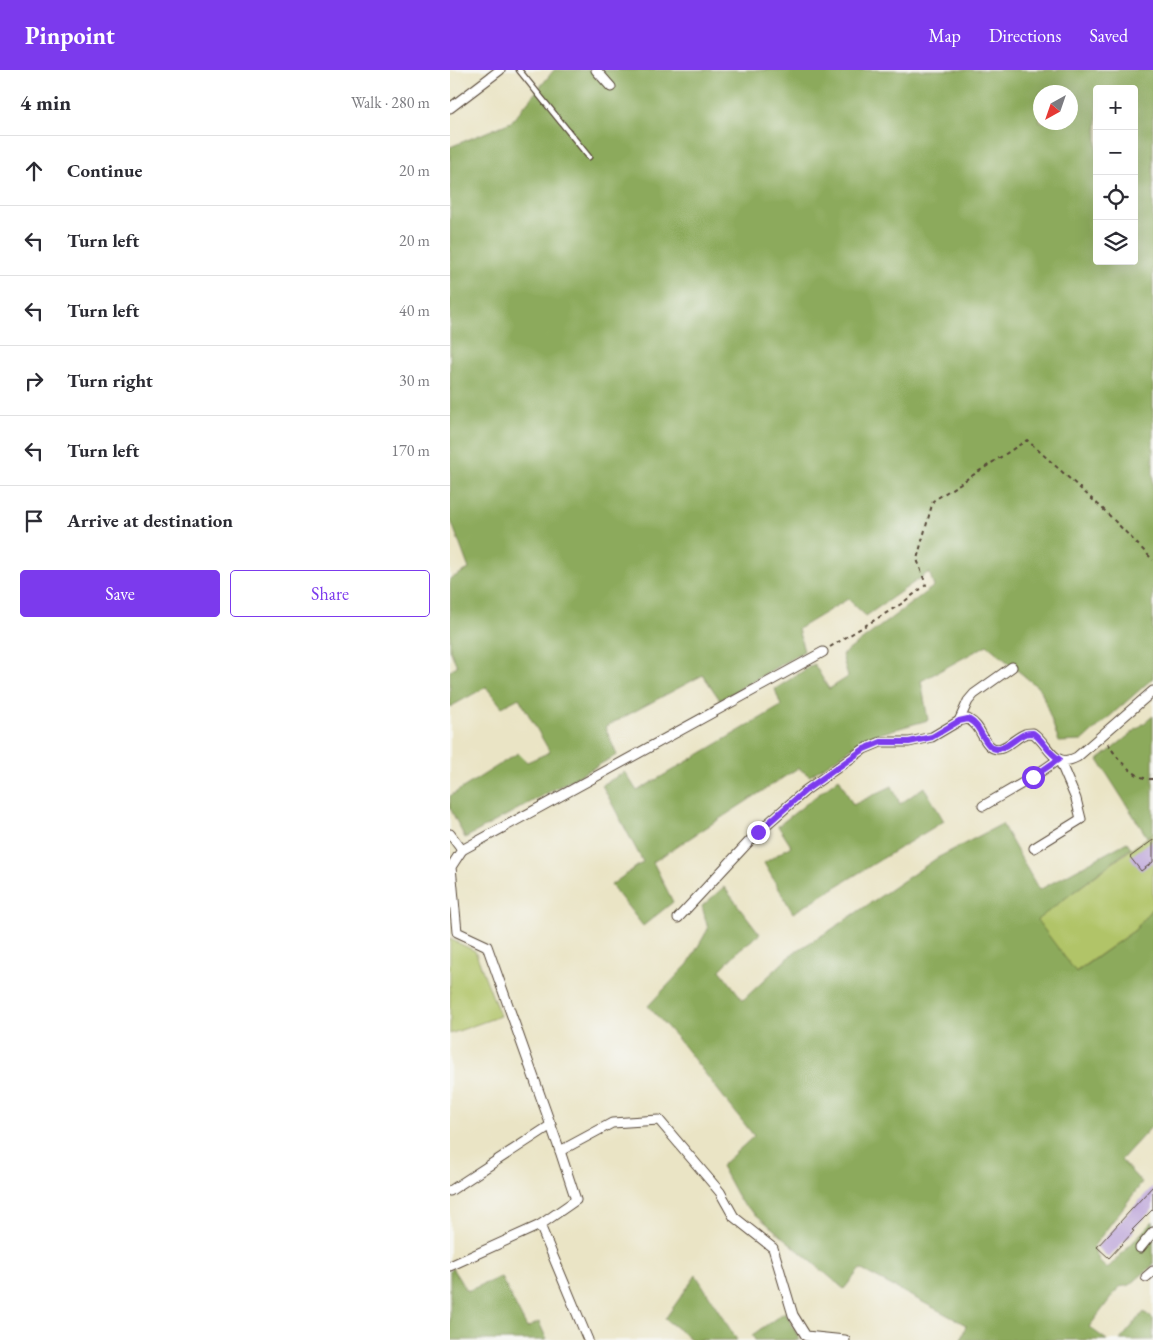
<!DOCTYPE html>
<meta charset="utf-8">
<style>
:root{--surface:#fff;--page:#f2f2f3;--text:#2b2b33;--muted:#7c7c81;--line:#e1e1e2;--accent:#7c3aed}
body{margin:0;font-family:"EB Garamond",serif;background:var(--page);color:var(--text)}
.controls{position:absolute;right:15px;top:15px;display:grid;overflow:hidden;border-radius:5px;box-shadow:0 5px 20px #0002}
.controls button{width:45px;height:45px;display:grid;place-items:center;padding:0;border:0;border-bottom:1px solid var(--line);background:var(--surface);color:var(--text);font:25px sans-serif}
.compass{position:absolute;left:583px;top:15px;width:45px;height:45px;border-radius:50%;background:var(--surface);box-shadow:0 5px 20px #0002;rotate:220deg}
.stop{position:absolute;width:15px;height:15px;margin:-11px;border:4px solid #7c3aed;border-radius:50%;background:#fff}
.stop.end{background:#7c3aed;border-color:#fff;box-shadow:0 1px 5px #0008}
.list{margin:0;padding:0;list-style:none}
h2{display:flex;justify-content:space-between;align-items:center;height:65px;margin:0;padding:0 20px;font-size:21px}
h2 small{font-size:16px;font-weight:400;color:var(--muted)}
.list li{display:grid;grid-template-columns:32px 1fr auto;gap:15px;align-items:center;box-sizing:border-box;height:70px;padding:0 20px;border-top:1px solid var(--line)}
.list b{display:block;font-size:19px;white-space:nowrap}
.list em{font-size:16px;font-style:normal;color:var(--muted)}
.actions{display:flex;gap:10px;padding:15px 20px}
.actions a{flex:1;padding:11px 0;border:1px solid var(--accent);border-radius:5px;text-align:center;font-size:18px;color:var(--accent)}
.actions .main{background:var(--accent);color:#fff}
.icon{flex:none;width:28px;height:28px;fill:none;stroke:currentColor;stroke-width:2;stroke-linecap:round;stroke-linejoin:round}
.map{position:relative;flex:none;width:703px;height:1270px;overflow:hidden}
header{display:flex;align-items:center;gap:30px;box-sizing:border-box;height:70px;padding:0 25px;background:var(--accent);color:#fff}
header strong{font-size:24px}
nav{display:flex;gap:28px;margin-inline-start:auto;font-size:18px}
main{display:flex}
aside{flex:1;background:var(--surface)}
.map>svg:first-child{display:block}
</style>
<header>
<strong>Pinpoint</strong>
<nav><a>Map</a><a>Directions</a><a>Saved</a></nav>
</header>
<main>
<aside>
<h2>4 min<small>Walk · 280 m</small></h2>
<ul class="list">
<li><svg class="icon" aria-label="ahead" viewBox="0 0 24 24"><path d="M12 20V5M6 11l6-6 6 6"/></svg><div><b>Continue</b></div><em>20 m</em></li>
<li><svg class="icon" aria-label="left" viewBox="0 0 24 24"><path d="M17 20v-9H6M10 6l-5 5 5 5"/></svg><div><b>Turn left</b></div><em>20 m</em></li>
<li><svg class="icon" aria-label="left" viewBox="0 0 24 24"><path d="M17 20v-9H6M10 6l-5 5 5 5"/></svg><div><b>Turn left</b></div><em>40 m</em></li>
<li><svg class="icon" aria-label="right" viewBox="0 0 24 24"><path d="M7 20v-9h11M14 6l5 5-5 5"/></svg><div><b>Turn right</b></div><em>30 m</em></li>
<li><svg class="icon" aria-label="left" viewBox="0 0 24 24"><path d="M17 20v-9H6M10 6l-5 5 5 5"/></svg><div><b>Turn left</b></div><em>170 m</em></li>
<li><svg class="icon" aria-label="arrive" viewBox="0 0 24 24"><path d="M6 21V4h12l-3 4 3 4H6"/></svg><div><b>Arrive at destination</b></div></li>
</ul>
<div class="actions"><a class="main">Save</a><a>Share</a></div>
</aside>
<div class="map">
<svg width="703" height="1270" viewBox="0 0 703 1270">
<rect width="100%" height="100%" fill="#f6f6f2"/>
<filter id="ink" filterUnits="userSpaceOnUse"><feTurbulence type="fractalNoise" baseFrequency=".02" numOctaves="2"/><feDisplacementMap in="SourceGraphic" scale="10" xChannelSelector="R" yChannelSelector="G"/><feConvolveMatrix kernelMatrix="1 2 1 2 8 2 1 2 1" color-interpolation-filters="sRGB"/></filter>
<filter id="wash" filterUnits="userSpaceOnUse"><feTurbulence type="fractalNoise" baseFrequency=".0096" numOctaves="4" result="noise"/><feDisplacementMap in="SourceGraphic" scale="20" xChannelSelector="R" yChannelSelector="G"/><feGaussianBlur stdDeviation="1.12" result="paint"/><feColorMatrix in="noise" values="0 0 0 0 0 0 0 0 0 0 0 0 0 0 0 0 0 1.4 0 .05"/><feComposite in="paint" operator="in"/></filter>
<g filter="url(#wash)">
<rect width="100%" height="100%" fill="#eae4c5"/>
<g fill="#b1c468" stroke="#767743">
<polygon points="703,763 703,837 685,860 625,902 586,850"/>
<polygon points="0,869 25,881 50,946 0,964"/>
</g>
<g fill="#8caa5c" stroke="#646a3d" fill-rule="evenodd">
<path d="M104,0h599v608l-71,63 -23,1 -18,-52 -54,-45 -66,36 7,39 -60,17 -58,39 -12,-8 -145,94 20,40 -30,24 -32,-41 32,-23 -41,-77 23,-13 12,19 144,-85 -6,-17 39,-25 15,25 19,-12 -6,-22 92,-69 -5,-14 -63,44 -18,-17 -50,30 6,22 -84,49 -17,-25 -98,52 12,28 -152,83 -15,-30v-12l68,-43 9,9 23,-10 -31,-54 -17,9 -16,-20 -36,20v-36l7,-5 -7,-16v-71l19,-10 -19,-51v-371l61,-25zM647,19h37v172h-37zM590,22h30v30h-30z"/>
<polygon points="703,646 703,763 697,767 648,690"/>
<polygon points="389,708 403,735 442,716 450,734 474,717 494,751 343,843 314,793 341,776 328,756"/>
<polygon points="552,754 589,820 677,772 681,778 587,850 626,902 685,860 703,837 703,1055 671,1090 692,1113 643,1177 650,1192 657,1199 703,1151 703,1195 680,1215 669,1217 639,1257 657,1270 511,1270 516,1255 410,1199 394,1219 290,1131 271,1096 304,1066 228,969 198,936 238,894 258,859 252,836 274,817 310,864 290,879 270,900 293,930 343,883 379,861 487,788"/>
<polygon points="2,1198 17,1221 51,1207 77,1258 89,1252 97,1270 0,1270 0,1201"/>
<polygon points="246,1205 287,1270 242,1270 215,1249"/>
<polygon points="335,1242 350,1270 305,1270 302,1265"/>
<polygon points="694,1242 703,1249 703,1270 670,1270"/>
</g>
<g id="blocks">
<g fill="#b89ed8">
<polygon points="703,770 703,792 691,801 680,787"/>
<polygon points="703,1116 703,1139 682,1160 684,1161 659,1188 647,1177"/>
</g>
</g>
</g>
<g filter="url(#ink)">
<use href="#blocks" fill-opacity="0" stroke="#554637" stroke-width="1"/>
<g fill="none" stroke-linecap="round" stroke-linejoin="round">
<g stroke="#554637" stroke-width="7">
<polyline id="service" points="69,0 139,87"/>
</g>
<g stroke="#554637" stroke-width="11">
<g id="minor">
<polyline points="146,0 161,17"/>
<polyline points="0,38 50,0"/>
<polyline points="509,651 518,631 524,624 562,597"/>
<polyline points="533,736 583,707 609,689 626,729 631,749 584,778"/>
<polyline points="0,764 12,780 1,797 7,862 37,876 110,1081 126,1130 90,1155 0,1196"/>
<polyline points="12,780 373,582"/>
<path d="M228,848l80,-86 48,-42 58,-41 17,-7h28l23,-5 27,-16 9,-2c13,7 13,19 22,27 11,10 25,-9 35,-12 2,-1 5,-1 8,-1 16,11 20,37 44,24l76,-66"/>
<polyline points="110,1081 162,1053 209,1050 270,1122 284,1147 323,1178 343,1245 356,1266 395,1270"/>
<polyline points="0,1121 101,1055"/>
<polyline points="90,1155 138,1270"/>
<polyline points="690,1178 703,1162"/>
<polyline points="696,1207 703,1201"/>
</g>
</g>
<g stroke="#554637" stroke-width="2" stroke-dasharray="4 4" stroke-linecap="butt">
<polyline points="380,577 451,534 476,515 467,489 483,431 577,370 653,439 703,490"/>
<path d="M658,673c7,14 28,38 45,36"/>
</g>
<use href="#service" stroke="#fff" stroke-width="4.5"/>
<use href="#minor" stroke="#fff" stroke-width="9"/>
</g>
</g>
<g fill="none" stroke-linecap="round" stroke-linejoin="round" filter="url(#ink)">
<path stroke="#7c3aed" stroke-width="6" d="M308,762l48,-42 58,-41 17,-7h28l23,-5 27,-16 9,-2c13,7 13,19 22,27 11,10 25,-9 35,-12 2,-1 5,-1 8,-1 11,8 14,19 26,26l-26,18"/>
</g>
</svg>
<div class="controls">
<button>+</button>
<button>−</button>
<button><svg class="icon" aria-label="locate" viewBox="0 0 24 24"><circle cx="12" cy="12" r="6"/><path d="M12 2v4M12 18v4M2 12h4M18 12h4"/></svg></button>
<button><svg class="icon" aria-label="layers" viewBox="0 0 24 24"><path d="M12 4l9 5-9 5-9-5zM3 14l9 5 9-5"/></svg></button>
</div>
<svg class="compass" viewBox="-18 -18 36 36"><path d="M0-13l5 13h-10z" fill="#e53935"/><path d="M0 13l5-13h-10z" fill="#7c7c81"/></svg>
<div class="stop" style="left:583px;top:707px"></div>
<div class="stop end" style="left:308px;top:762px"></div>
</div>
</main>
